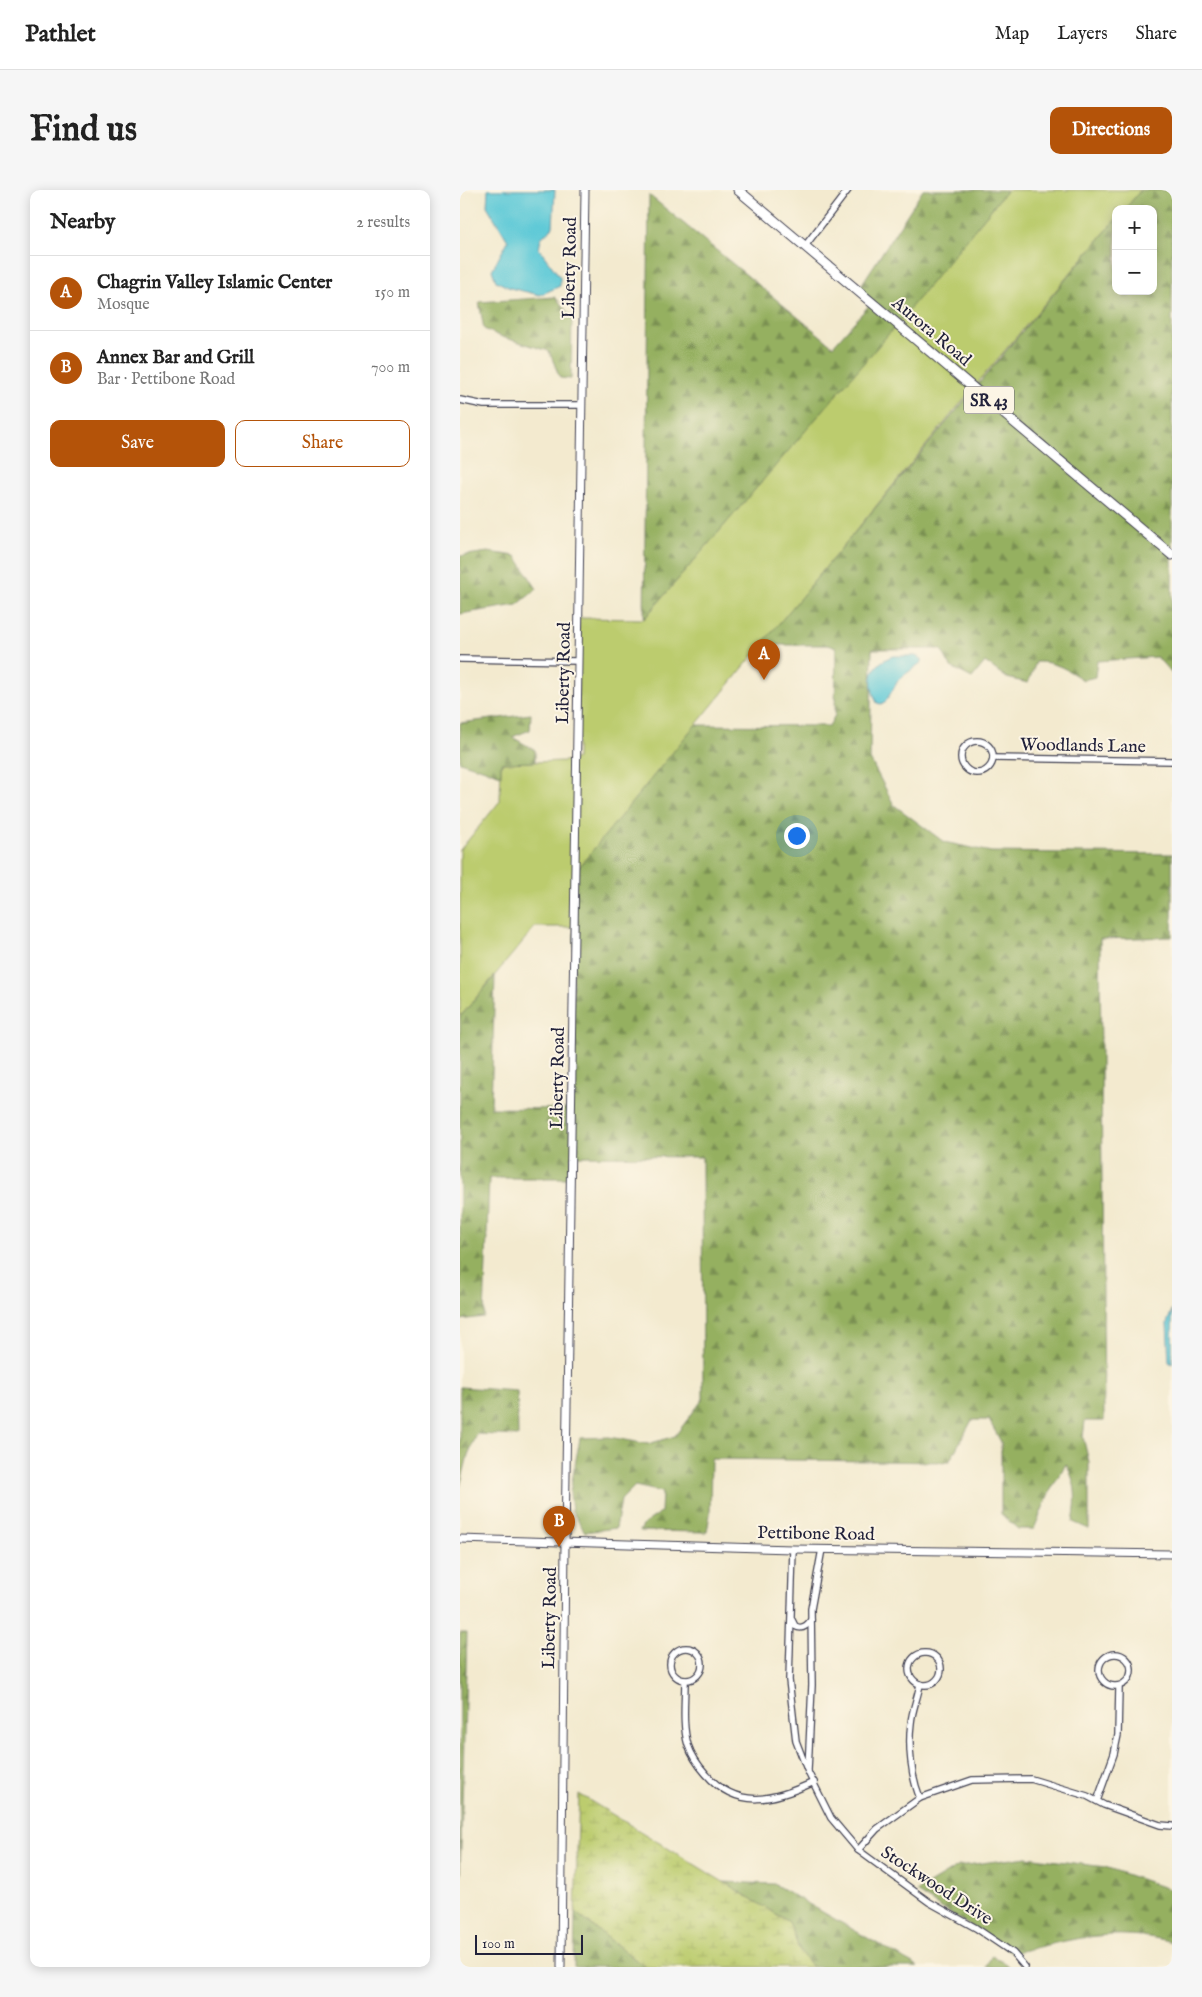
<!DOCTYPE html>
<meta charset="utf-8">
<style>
:root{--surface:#fff;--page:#f6f6f6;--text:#222;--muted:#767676;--line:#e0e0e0;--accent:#b45309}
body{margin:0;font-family:"IM FELL English",serif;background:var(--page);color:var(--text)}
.controls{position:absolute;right:15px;top:15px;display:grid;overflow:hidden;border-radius:10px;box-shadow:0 2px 12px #0003}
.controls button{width:45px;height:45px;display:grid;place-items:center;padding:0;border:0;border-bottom:1px solid var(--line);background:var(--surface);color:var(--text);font:25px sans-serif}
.scale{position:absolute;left:15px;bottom:12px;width:108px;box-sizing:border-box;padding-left:5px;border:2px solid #22223b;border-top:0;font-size:14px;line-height:18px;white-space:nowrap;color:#22223b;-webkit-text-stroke:4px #fcf5e5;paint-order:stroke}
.you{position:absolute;left:336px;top:645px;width:18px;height:18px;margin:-12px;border:4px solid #fff;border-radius:50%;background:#1a73e8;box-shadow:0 0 0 8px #1a73e833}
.badge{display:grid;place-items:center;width:32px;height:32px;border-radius:50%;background:var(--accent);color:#fff;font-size:16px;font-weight:700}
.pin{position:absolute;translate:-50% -41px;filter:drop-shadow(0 1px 2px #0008)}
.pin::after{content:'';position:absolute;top:26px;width:18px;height:15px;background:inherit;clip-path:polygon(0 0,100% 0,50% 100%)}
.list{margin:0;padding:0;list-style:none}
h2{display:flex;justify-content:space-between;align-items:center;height:65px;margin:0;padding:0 20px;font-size:21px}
h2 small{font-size:16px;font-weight:400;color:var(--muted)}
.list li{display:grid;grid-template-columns:32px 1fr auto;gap:15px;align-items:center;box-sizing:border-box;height:75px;padding:0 20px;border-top:1px solid var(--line)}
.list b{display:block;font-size:19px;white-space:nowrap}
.list p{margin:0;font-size:16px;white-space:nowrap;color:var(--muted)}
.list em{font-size:16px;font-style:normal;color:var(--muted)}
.actions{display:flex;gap:10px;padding:15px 20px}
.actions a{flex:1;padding:11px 0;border:1px solid var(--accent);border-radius:10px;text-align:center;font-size:18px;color:var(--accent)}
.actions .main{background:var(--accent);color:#fff}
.map{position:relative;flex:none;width:712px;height:1777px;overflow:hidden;border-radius:10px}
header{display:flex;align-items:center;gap:30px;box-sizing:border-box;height:70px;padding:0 25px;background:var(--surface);border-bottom:1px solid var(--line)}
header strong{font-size:24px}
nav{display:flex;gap:28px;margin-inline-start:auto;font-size:18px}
.intro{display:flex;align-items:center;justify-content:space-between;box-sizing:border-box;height:120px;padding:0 30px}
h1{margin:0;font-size:35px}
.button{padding:12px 22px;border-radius:10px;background:var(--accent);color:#fff;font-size:18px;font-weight:700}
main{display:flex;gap:30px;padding:0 30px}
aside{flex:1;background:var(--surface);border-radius:10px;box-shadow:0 2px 12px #0003}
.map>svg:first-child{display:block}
</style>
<header>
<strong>Pathlet</strong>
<nav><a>Map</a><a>Layers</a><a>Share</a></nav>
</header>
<div class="intro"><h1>Find us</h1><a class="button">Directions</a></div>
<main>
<aside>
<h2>Nearby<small>2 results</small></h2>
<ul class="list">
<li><span class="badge">A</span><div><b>Chagrin Valley Islamic Center</b><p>Mosque</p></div><em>150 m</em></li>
<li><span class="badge">B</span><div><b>Annex Bar and Grill</b><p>Bar · Pettibone Road</p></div><em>700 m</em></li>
</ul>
<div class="actions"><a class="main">Save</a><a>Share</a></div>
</aside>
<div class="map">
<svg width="712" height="1777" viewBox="0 0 712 1777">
<defs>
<pattern id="forest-firs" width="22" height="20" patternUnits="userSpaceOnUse" patternTransform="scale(1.25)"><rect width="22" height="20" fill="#95b061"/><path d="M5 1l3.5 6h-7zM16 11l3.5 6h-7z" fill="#798f51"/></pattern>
<pattern id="wetland-marsh" width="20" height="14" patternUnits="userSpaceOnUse" patternTransform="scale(1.25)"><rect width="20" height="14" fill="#bccc6e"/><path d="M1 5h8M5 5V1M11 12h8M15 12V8" fill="none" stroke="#a1af60"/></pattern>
</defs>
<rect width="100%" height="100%" fill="#fcf5e5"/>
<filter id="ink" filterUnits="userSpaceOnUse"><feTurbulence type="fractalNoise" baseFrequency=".02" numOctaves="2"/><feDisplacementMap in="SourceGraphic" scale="10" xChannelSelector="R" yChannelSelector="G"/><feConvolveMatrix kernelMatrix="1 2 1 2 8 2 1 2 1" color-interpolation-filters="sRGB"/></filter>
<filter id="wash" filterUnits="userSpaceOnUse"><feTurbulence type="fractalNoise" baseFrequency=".0096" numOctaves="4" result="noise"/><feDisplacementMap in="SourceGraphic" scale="20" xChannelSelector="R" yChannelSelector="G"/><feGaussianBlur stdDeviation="1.12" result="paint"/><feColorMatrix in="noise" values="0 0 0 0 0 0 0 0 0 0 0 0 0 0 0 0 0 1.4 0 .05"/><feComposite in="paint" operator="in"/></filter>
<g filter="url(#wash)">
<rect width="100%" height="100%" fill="#f3eacf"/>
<polygon fill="#bccc6e" stroke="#6f7754" points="547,0 681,0 665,19 656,19 656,29 514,197 115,682 114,737 75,737 0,827 0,660 40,611 41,573 105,571 117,568 119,428 184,429 437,133"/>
<g fill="url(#forest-firs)" stroke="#5c694e">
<polygon points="463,0 547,0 438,133 184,429 189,5 373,156 412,112 398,100"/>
<path d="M681,0h31v484l-15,-17 -60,4 -2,16 -12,3c-15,-10 -28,-19 -47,-18l-8,21 -21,-5 -22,-16 -13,16 -21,-11 -10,-18h-69l-2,110 24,46 50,37 47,10 181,2v83l-72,2 4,482h-19l-2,16 6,25v67l-16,-7c4,-22 4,-38 -7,-58l-17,29 -15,36h-16l-17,-15v-72l-12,-22h-17l-23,42 -238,-3 -1,55 -3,18 -67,-1 4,-7 17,-12 1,-20 -27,-6 -14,14 -5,28 -31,4 -13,-21 -2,-19 10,-54 29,-1 39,7 27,-8 28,-37 -1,-242 -131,-1 -1,22h-81l-5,139 -24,3v-303l35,-41 -4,132 80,1 4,-237 120,-147 134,1 6,-11 1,-68 -9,-2h-66l355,-426v72h37v-82h-28z"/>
<polygon points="95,107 112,127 111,189 100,188 89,161 42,147 24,139 19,112"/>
<polygon points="28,362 56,366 77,399 57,415 0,424 0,366"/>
<polygon points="71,524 70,540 52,547 75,560 75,572 41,573 41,585 0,572 0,533"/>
<polygon points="0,1197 57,1201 58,1246 17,1244 8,1265 0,1297"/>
<polygon points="0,1443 7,1443 0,1686"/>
<path d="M567,1667l78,10 67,23v52c-58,-16 -103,-2 -159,11l-97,-61 43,-26z"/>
<polygon points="263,1692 314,1694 458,1777 352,1777 340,1762 329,1732"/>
<polygon points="115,1722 185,1777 114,1777"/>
<polygon points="532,1765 549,1776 550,1777 526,1777"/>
</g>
<polygon fill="url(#wetland-marsh)" stroke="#6f7754" points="119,1604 329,1732 340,1762 352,1777 185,1777 115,1722"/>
<g fill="#5dc9d7" stroke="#407689">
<polygon points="28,0 95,0 93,37 81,48 79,59 100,87 100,96 80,105 50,98 36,91 32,80 48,51 27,16"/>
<path d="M433,466h23l6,3v3l-23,17 -13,22 -5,3 -4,-1c-10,-22 -7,-39 16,-47z"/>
<polygon points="712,1120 712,1174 709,1172 707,1133"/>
</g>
</g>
<g filter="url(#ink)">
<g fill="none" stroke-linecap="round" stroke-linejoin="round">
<g stroke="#414051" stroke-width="8">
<g id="minor">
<polyline points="345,56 388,0"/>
<polyline points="0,210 24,215 122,215"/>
<polyline points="0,469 118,471"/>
<circle cx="517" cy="567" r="16"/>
<polyline points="533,568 712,571"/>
<polyline points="333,1359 329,1490 336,1551 348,1582 371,1628 398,1660 469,1712 516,1738 553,1763 565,1777"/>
<path d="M332,1430l3,6c7,4 12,0 16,-6"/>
<circle cx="226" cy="1474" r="16"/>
<circle cx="465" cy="1479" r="16"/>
<circle cx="655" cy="1480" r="16"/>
<path d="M225,1490c0,20 -3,45 3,65 4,12 10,20 18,29 32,37 69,26 108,8"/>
<polyline points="348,1580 352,1495 351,1419 362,1359"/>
<path d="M460,1608c-9,-22 -12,-52 -9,-75 1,-13 7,-26 9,-39"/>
<polyline points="637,1611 654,1564 658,1545 659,1497"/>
<polyline points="398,1660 417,1639 460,1608 512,1590 571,1589 627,1606 644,1615 700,1635 712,1636"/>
</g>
</g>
<g stroke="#414051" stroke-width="9">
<g id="tertiary">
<polyline points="0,1349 333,1359 712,1364"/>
<polyline points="101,1777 105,1352 125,0"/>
</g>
</g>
<g stroke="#414051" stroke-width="11">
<polyline id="primary" points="278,0 712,365"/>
</g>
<use href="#minor" stroke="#fff" stroke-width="5.5"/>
<use href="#tertiary" stroke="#fff" stroke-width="7"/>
<use href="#primary" stroke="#fff" stroke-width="9"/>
</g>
</g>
<g text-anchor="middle" stroke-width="4" stroke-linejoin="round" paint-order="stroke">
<rect fill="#fcf5e5" stroke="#63616e" stroke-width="1" x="504" y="196.5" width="50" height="27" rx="4"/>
<g font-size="16" font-weight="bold" fill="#22223b">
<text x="529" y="216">SR 43</text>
</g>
<g font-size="18" fill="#22223b" stroke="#fcf5e5">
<text transform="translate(109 78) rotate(-89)" y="6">Liberty Road</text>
<text transform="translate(472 141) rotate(40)" y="6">Aurora Road</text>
<text transform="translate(103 483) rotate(-89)" y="6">Liberty Road</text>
<text transform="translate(623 555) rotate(1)" y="6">Woodlands Lane</text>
<text transform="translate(97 888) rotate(-89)" y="6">Liberty Road</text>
<text transform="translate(356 1343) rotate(1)" y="6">Pettibone Road</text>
<text transform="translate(89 1428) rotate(-89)" y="6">Liberty Road</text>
<text transform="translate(477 1695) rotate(33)" y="6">Stockwood Drive</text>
</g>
</g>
</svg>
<div class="controls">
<button>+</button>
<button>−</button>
</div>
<div class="scale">100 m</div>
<div class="you"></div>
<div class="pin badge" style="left:304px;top:490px">A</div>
<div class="pin badge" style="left:99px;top:1357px">B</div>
</div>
</main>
